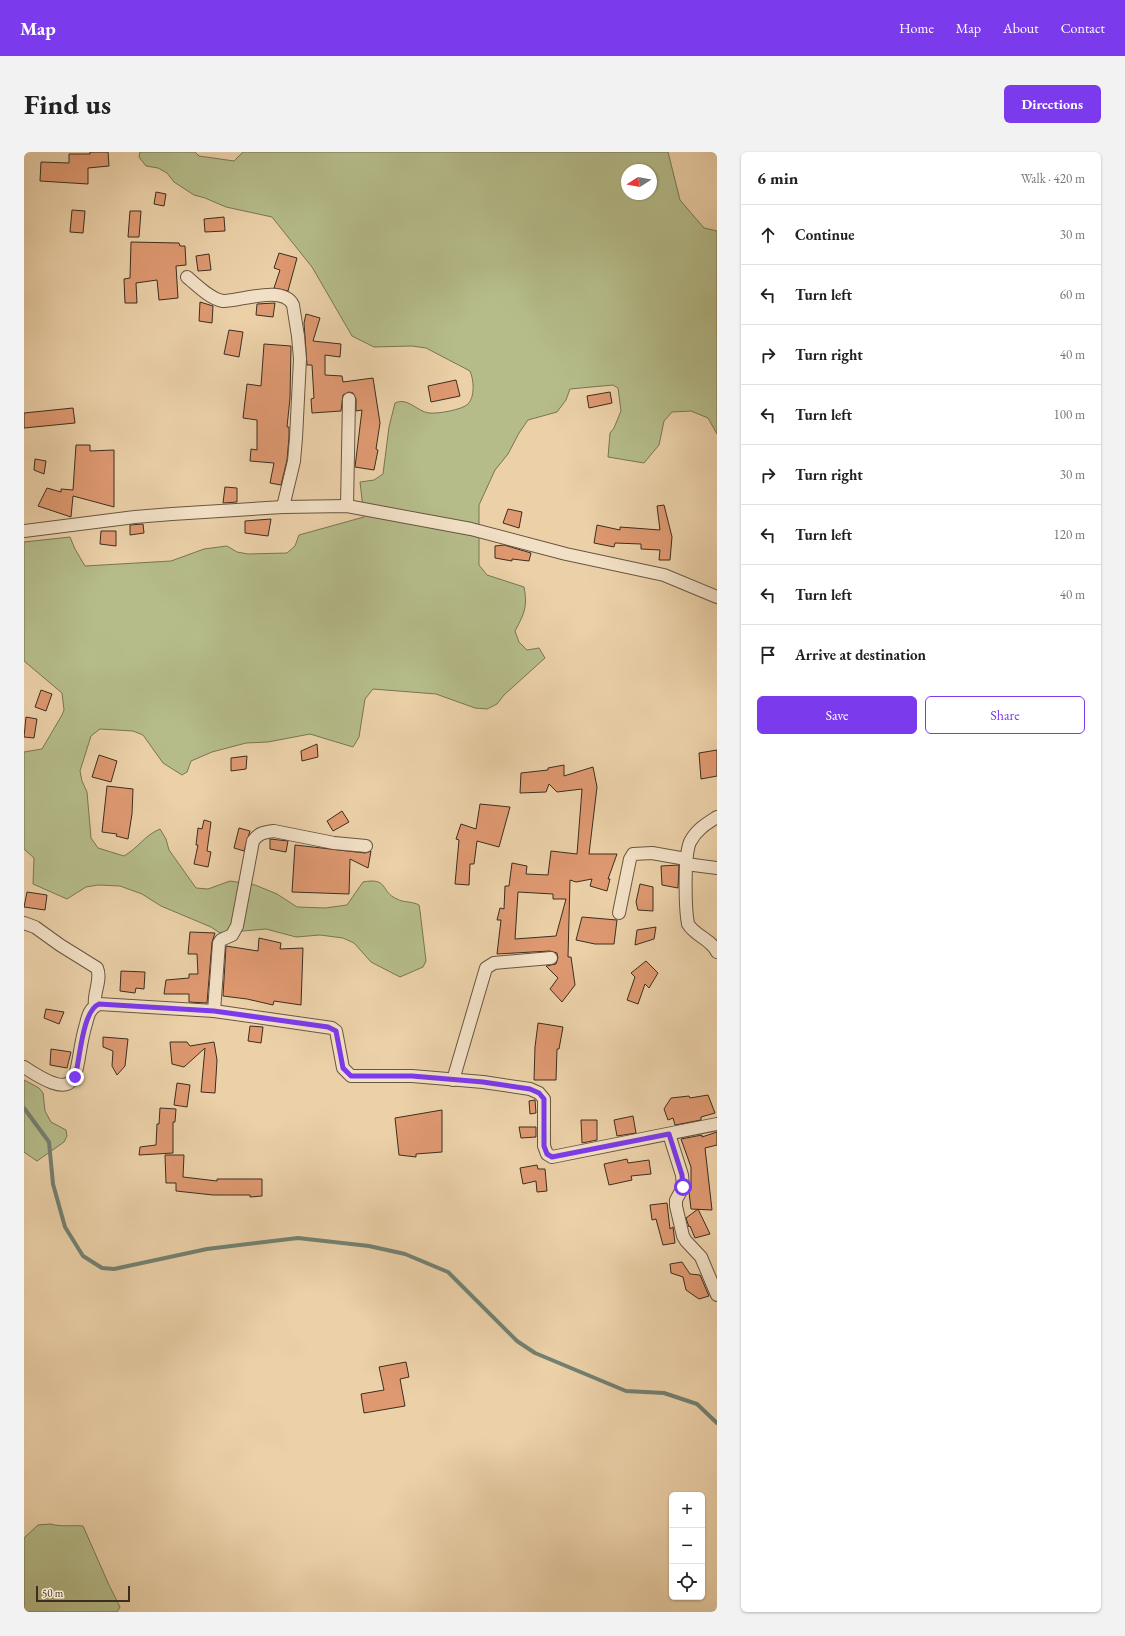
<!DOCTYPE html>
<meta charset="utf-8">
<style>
:root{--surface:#fff;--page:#f2f2f2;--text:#222;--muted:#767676;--line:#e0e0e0;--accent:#7c3aed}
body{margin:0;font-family:"EB Garamond",serif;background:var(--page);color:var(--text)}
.controls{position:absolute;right:12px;bottom:12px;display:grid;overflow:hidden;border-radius:6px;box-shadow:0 1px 3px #0004}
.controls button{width:36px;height:36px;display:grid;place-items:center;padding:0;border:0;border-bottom:1px solid var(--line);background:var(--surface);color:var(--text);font:20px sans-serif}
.compass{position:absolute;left:597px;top:12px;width:36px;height:36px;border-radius:50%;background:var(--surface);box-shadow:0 1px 3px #0004;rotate:259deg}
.scale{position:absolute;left:12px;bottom:10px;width:94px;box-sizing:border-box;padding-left:4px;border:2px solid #3c2e1f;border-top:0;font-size:11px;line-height:14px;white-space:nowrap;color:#3c2e1f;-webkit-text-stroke:3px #f2e0c6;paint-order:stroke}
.stop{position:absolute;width:12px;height:12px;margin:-9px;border:3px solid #7c3aed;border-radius:50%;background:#fff}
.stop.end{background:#7c3aed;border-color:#fff;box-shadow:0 1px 4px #0008}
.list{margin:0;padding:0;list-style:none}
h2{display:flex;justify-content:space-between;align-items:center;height:52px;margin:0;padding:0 16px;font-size:17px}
h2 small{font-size:13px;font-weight:400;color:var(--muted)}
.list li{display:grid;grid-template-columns:26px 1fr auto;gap:12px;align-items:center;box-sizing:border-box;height:60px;padding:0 16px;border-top:1px solid var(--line)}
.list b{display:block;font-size:15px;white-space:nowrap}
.list em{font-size:13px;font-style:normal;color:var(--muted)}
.actions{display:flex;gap:8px;padding:12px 16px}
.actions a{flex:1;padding:9px 0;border:1px solid var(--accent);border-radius:6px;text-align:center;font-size:14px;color:var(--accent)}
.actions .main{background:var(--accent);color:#fff}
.icon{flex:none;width:22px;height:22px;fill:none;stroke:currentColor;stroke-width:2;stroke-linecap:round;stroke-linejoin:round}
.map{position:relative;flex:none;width:693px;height:1460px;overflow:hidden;border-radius:6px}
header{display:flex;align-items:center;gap:24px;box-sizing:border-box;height:56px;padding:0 20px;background:var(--accent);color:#fff}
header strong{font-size:19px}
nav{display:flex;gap:22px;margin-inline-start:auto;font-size:14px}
.intro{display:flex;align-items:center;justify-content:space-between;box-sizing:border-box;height:96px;padding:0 24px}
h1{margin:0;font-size:28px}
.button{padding:10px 18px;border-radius:6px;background:var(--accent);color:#fff;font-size:14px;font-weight:700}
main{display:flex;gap:24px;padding:0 24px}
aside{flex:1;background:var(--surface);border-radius:6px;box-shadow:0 1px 3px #0004}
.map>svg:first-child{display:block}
</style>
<header>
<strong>Map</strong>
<nav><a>Home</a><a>Map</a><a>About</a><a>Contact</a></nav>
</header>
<div class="intro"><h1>Find us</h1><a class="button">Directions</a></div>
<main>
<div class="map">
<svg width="693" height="1460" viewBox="0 0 693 1460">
<rect width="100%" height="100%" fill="#ebd0a8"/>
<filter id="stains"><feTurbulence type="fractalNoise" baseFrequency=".005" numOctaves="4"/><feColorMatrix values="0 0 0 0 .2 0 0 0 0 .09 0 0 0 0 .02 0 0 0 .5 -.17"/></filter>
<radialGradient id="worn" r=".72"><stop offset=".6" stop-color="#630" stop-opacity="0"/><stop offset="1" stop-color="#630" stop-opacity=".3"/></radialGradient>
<g fill="#b5bc8a" stroke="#787554" fill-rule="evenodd">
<path d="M116,0h55l4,4 35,5 9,-9h425l12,48 24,28 13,3v203l-9,-16 -17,-7 -19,1 -8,9 -5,24 -15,18 -36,-6 2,-24 4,-5 7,-17 -3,-23 -5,-3 -43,4 -4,11 -9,12 -29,8 -9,13 -11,21 -13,16 -16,35v60l8,10 37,12c4,20 0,27 -9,44l4,11 8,8 12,-2 6,10 -41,37 -7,9 -10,5 -12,-1 -39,-14 -63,-5 -8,10 -6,38 -6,10 -43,-13 -42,8 -22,1 -34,9 -21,9 -4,11 -5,3 -19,-12 -20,-28 -10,-4 -33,-2 -9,7 -11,35 2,10 5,11 4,46 7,10 26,8c14,-8 21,-21 36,-27l6,10 3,11 27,38 12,1 22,-8 25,4 22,9 20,13 28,1 22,-3 16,-23c26,-5 17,10 34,17 7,4 15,2 22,6l1,6 6,50 -3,6 -23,10 -29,-15 -17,-19 -11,-5 -23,-3 -24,2 -30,-8 -46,4 -9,-6 -50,-21 -19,-12 -22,-8 -22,-1 -12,2 -19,12 -34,-15 1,-26 -10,-9v-97l18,-3 20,-34 2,-5 -2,-17 -38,-32v-119l46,-5 5,12 10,17 86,-5 33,-12 23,-3 10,6 11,2 39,-1 8,-7 4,-11 65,-18 -4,-35 14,-2 9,-6 6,-47 6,-24c13,-6 21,8 34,10 8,1 33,-3 39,-9 7,-7 6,-24 2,-33l-44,-23 -14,-2 -38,1 -22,-11 -40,-69 -40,-50 -46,-10 -21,-9 -11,-3 -20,-13 -7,-9 -9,-5 -12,-2 -7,-9zM603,18h24v24h-24z"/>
<polygon points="0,928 15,936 19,941 21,959 27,970 42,978 43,984 40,990 13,1009 0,1000"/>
<path d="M26,1372c11,3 22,1 33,2l26,59 11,22 -3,5h-93v-74l14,-13z"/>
</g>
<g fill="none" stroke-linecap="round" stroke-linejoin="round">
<polyline stroke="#738071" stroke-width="4" points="0,956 25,990 29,1032 41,1075 59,1104 78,1116 90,1117 183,1097 274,1086 345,1094 381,1102 424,1120 493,1189 511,1201 602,1239 640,1241 673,1252 693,1271"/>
</g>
<g fill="#df9971" stroke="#3c2e1f" fill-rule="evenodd">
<polygon points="66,0 84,0 85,14 64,16 64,32 16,29 17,10 45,11 45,2 66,2"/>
<polygon points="132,40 142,42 140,54 130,52"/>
<polygon points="48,58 61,59 59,81 46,80"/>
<polygon points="106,59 117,59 115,85 104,85"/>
<polygon points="200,65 201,79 181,80 180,67"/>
<polygon points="107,90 155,91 156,94 161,94 162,113 152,114 154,146 135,148 133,128 112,131 113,151 101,151 100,127 106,126"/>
<polygon points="255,101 273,106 264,139 250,136 256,118 250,116"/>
<polygon points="185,102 187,118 174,119 172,104"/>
<polygon points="176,150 189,154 188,171 175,169"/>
<polygon points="251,151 249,165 232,163 233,152"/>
<polygon points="282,162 296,166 289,189 317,192 316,205 301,203 301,223 318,224 319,230 349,226 356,271 352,297 354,298 350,318 331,315 338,258 332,259 332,247 329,241 325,240 319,243 317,259 288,261 287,247 290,246 288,213 283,213 280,171"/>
<polygon points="205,178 219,180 215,205 200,202"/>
<polygon points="240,192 267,194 266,246 263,275 265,275 265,285 263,308 257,333 246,331 250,311 226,309 227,297 233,298 233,268 219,266 223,232 237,234"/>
<polygon points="432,228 436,244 407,250 404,234"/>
<polygon points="586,240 588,251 565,256 563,244"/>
<polygon points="49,256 51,271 0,276 0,261"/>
<polygon points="52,293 66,293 66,299 90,298 90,355 49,344 47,365 14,354 23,336 37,340 37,337 49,338"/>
<polygon points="11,307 22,309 20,322 10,318"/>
<polygon points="201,335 213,336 213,350 199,351"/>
<polygon points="640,353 648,385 646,408 635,408 636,398 617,397 617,392 591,391 590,395 570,391 573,373 596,378 596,375 636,378 633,354"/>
<polygon points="484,357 498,360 495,376 479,371"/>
<polygon points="247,367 244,384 221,381 221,369"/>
<polygon points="119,372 120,381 106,383 106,373"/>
<polygon points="77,379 92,379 92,394 76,392"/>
<polygon points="480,393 507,401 505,409 488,407 488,409 471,406 471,394"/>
<polygon points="17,538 28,542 22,559 11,555"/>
<polygon points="2,565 13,567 10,586 0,585"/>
<polygon points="293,592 294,605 278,609 277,599"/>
<polygon points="693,598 693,624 677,627 675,601"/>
<polygon points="75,603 93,609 87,630 68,625"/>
<polygon points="223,604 222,617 207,619 207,606"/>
<path d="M540,613v11l29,-9 4,20 -8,67h28l-9,25h2l-3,12 -17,-5 2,-7 -16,3 -6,-2 -2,77h3l4,28 -13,17 -12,-13 8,-11 -12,-12 10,-2 2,-6 -1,-5 -7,-2 -53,3 4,-34h-4l3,-12 4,1 1,-23h4l3,-23 15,3 -1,8 22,1 3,-24 26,3 5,-65 -25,3 -8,-8 -3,8 -26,1 1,-20 27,-3v-2zM494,740l35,2v5h13l-10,37 -41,3z"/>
<polygon points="83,634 109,637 108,662 104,687 92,684 93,682 78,680"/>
<polygon points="456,652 486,655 475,695 453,689 450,712 446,712 445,733 431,732 435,688 432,687 437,672 452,677"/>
<polygon points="318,659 325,670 309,679 303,669"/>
<polygon points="180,668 187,670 183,699 187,700 184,715 170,712 174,693 172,693 174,676 178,677"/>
<polygon points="215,676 226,679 220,699 210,696"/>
<polygon points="246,687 264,689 262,700 246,697"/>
<polygon points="271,693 341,701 347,699 344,716 326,707 325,742 268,740"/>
<polygon points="655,713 654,736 638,733 637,714"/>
<polygon points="616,732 629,735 629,759 614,758 612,750"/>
<polygon points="3,740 23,743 21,758 0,755"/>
<polygon points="558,765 593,768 590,792 571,792 552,788"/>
<polygon points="632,775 630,787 611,793 613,778"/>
<polygon points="166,780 191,781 188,790 183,851 165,850 165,842 140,842 142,828 165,826 165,822 174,822 173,802 164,802"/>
<polygon points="235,786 257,791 256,797 279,796 277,853 250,849 249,853 223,847 199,844 202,794 234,799"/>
<polygon points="622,809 634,821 625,836 621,832 614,852 603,848 611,825 607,821"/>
<polygon points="97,819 121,820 120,837 112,836 111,841 96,839"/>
<polygon points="22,857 40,860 35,872 20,866"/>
<polygon points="514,871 539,875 535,897 533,897 532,928 510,928 511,895"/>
<polygon points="226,874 239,875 237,891 224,889"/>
<polygon points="79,885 104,887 101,914 93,923 88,914 89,899 79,895"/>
<polygon points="146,890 163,890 166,894 190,890 193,908 191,941 177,940 181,896 160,915 148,912"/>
<polygon points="27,897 47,900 43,916 26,913"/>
<polygon points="153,931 166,933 163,955 150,953"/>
<polygon points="684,943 691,961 677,965 677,968 651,973 649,966 644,968 640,957 647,946 665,944 666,946"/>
<polygon points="511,948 512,961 506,962 505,949"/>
<polygon points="136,956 152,957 151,970 149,970 149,1001 115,1003 116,995 132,993 133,972 135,972"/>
<polygon points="418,958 418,1000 392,1002 392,1005 375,1003 371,966"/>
<polygon points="609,964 612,981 593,984 590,968"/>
<polygon points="557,968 573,968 573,988 558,991"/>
<polygon points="495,975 512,975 512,985 497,986"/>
<polygon points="693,980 693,993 681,996 688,1058 667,1057 665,1040 667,1037 667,1015 657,987 678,983 678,985"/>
<polygon points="141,1003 160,1003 159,1025 193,1029 193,1027 238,1027 238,1044 226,1045 226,1043 189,1043 152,1039 152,1031 142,1031"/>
<polygon points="603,1007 604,1011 625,1008 627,1022 607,1024 608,1028 585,1033 580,1012"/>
<polygon points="513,1013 514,1017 521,1017 523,1039 513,1040 512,1029 499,1032 496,1016"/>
<polygon points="643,1051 646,1077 649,1075 651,1091 639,1093 632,1067 628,1068 626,1053"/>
<polygon points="674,1057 686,1082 671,1086 666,1074 665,1075 662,1066"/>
<polygon points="658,1110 666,1122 676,1123 685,1144 675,1147 662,1138 659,1125 647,1121 646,1112"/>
<polygon points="382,1210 385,1225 376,1227 381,1254 340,1261 337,1242 360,1238 355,1215"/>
</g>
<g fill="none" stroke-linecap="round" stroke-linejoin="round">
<g stroke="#685641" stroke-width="14">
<g id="minor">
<path d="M163,125c10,8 23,22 36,24 15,1 60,-17 70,4l5,31 2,23 -4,79 -2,23 -11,46"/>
<polyline points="323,354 325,247"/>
<polyline points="0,379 111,365 148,362 259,355 323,354 447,377 542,402 640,423 693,445"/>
<path d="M693,665c-11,7 -21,13 -27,25 -6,14 -5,66 -2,82 7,12 23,15 29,28"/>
<polyline points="662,712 693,716"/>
<polyline points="595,761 606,707 609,702 628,701 662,707"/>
<path d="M0,771l11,4 25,18 37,23c5,12 -4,25 -2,37"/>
<path d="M190,859l5,-68 2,-3 11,-5 5,-9 16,-85c5,-8 12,-9 21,-10l60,12 32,3"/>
<path d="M0,915c63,42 48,2 62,-43 2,-9 4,-16 13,-20l115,7 118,17 4,3 7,37 8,8h61l71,6 47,7 9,4 5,6v47l3,8 5,3 165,-33"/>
<polyline points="429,928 462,816 470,811 527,806"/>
<polyline points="645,982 658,1023 659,1035 652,1048 652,1054 659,1084 662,1089 677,1105 693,1143"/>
</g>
</g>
<use href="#minor" stroke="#f2e0c6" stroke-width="12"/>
</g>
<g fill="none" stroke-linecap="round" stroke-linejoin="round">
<path stroke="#7c3aed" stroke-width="5" d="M51,925c5,-17 7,-66 24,-73l115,7 114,16 8,4 7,37 8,8h61l71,6 47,7 9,4 5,6v47l3,8 5,3 117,-23 13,41 1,12"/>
</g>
<rect width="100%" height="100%" filter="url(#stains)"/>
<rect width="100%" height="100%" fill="url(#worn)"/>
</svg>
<div class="controls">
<button>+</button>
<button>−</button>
<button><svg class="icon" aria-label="locate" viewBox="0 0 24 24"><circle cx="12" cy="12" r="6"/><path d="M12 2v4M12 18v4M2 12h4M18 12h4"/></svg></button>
</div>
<svg class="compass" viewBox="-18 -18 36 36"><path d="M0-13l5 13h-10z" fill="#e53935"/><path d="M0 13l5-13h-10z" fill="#767676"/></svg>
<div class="scale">50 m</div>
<div class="stop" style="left:659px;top:1035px"></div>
<div class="stop end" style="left:51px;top:925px"></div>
</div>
<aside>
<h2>6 min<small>Walk · 420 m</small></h2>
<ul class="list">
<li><svg class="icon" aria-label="ahead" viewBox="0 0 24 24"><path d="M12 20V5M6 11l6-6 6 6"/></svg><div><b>Continue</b></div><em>30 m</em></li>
<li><svg class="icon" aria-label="left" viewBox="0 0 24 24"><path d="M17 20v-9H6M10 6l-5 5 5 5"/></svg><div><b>Turn left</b></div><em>60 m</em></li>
<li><svg class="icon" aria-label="right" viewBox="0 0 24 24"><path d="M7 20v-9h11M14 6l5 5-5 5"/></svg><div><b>Turn right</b></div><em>40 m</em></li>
<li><svg class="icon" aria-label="left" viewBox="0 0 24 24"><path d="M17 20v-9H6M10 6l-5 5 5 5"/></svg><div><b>Turn left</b></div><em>100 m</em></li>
<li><svg class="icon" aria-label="right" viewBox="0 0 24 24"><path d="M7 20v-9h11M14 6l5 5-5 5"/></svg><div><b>Turn right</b></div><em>30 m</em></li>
<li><svg class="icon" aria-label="left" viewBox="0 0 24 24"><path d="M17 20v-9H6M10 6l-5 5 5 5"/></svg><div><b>Turn left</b></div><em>120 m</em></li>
<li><svg class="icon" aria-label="left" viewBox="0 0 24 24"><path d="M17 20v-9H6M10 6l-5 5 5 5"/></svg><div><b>Turn left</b></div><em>40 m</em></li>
<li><svg class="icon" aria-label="arrive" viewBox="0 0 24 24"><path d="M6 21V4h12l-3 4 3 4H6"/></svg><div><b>Arrive at destination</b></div></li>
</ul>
<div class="actions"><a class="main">Save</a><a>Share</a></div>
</aside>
</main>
